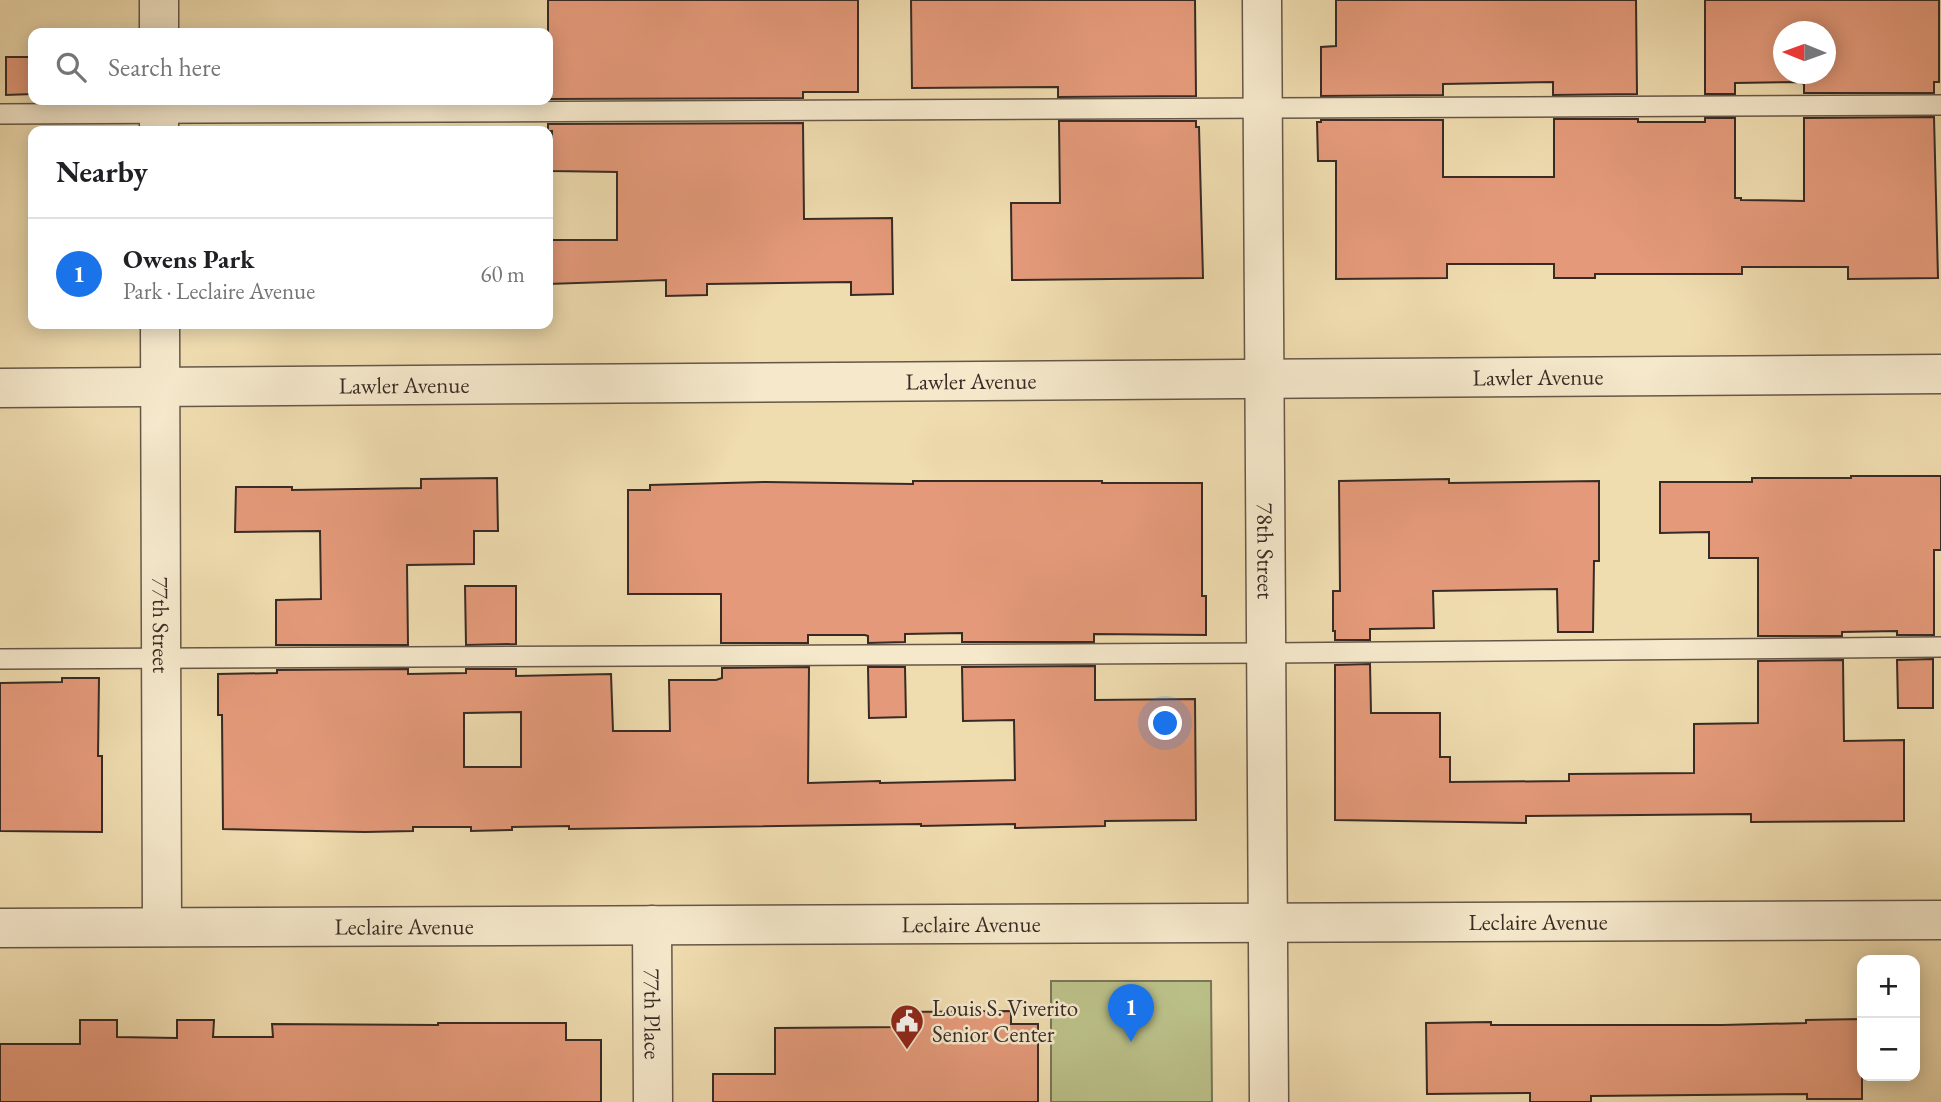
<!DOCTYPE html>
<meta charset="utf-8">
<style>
:root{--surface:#fff;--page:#f2f2f2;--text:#202124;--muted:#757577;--line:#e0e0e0;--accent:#1a73e8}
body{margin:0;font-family:"EB Garamond",serif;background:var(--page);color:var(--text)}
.controls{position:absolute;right:21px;bottom:21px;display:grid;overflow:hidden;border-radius:14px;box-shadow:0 4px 18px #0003}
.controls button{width:63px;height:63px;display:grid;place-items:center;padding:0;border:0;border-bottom:2px solid var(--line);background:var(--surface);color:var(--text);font:35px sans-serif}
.compass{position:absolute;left:1773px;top:21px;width:63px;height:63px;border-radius:50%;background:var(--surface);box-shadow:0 4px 18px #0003;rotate:271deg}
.you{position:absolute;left:1166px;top:724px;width:24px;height:24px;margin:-18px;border:5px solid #fff;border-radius:50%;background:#1a73e8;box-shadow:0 0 0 10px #1a73e833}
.badge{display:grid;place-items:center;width:46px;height:46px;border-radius:50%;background:var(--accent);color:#fff;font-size:23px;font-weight:700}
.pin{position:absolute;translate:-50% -58px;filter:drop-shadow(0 2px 4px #0008)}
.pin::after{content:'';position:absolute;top:37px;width:24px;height:21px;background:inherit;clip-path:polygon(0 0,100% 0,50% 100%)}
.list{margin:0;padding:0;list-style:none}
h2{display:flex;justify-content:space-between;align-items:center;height:91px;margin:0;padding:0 28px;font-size:30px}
h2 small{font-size:23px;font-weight:400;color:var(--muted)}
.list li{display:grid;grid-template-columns:46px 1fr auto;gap:21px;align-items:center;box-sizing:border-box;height:112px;padding:0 28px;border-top:2px solid var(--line)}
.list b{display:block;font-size:26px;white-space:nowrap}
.list p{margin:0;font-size:23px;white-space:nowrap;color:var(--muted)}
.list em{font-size:23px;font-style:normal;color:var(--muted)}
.icon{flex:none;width:38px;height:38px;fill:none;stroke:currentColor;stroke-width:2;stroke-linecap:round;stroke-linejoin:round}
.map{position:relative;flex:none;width:1941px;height:1102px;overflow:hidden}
.search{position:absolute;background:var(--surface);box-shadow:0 4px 18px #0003;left:28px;top:28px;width:525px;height:77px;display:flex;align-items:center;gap:18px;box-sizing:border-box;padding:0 24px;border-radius:14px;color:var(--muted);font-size:26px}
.panel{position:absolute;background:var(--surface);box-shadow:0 4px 18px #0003;left:28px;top:126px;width:525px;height:203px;border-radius:14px}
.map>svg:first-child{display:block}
</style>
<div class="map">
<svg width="1941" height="1102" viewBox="0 0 1941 1102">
<rect width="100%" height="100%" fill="#efdcaf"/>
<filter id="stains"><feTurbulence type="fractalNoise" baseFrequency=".00286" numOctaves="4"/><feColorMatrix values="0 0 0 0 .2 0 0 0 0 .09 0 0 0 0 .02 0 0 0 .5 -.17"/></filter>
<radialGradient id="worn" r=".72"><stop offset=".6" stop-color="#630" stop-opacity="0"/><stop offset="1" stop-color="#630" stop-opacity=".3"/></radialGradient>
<polygon fill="#bbc089" stroke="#7a7657" stroke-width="2" points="1051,981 1211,981 1212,1102 1051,1102"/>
<g fill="#e49a7a" stroke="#382b25" stroke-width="2" fill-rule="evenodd">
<polygon points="548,0 858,0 858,92 803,92 803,98 548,99"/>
<polygon points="911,0 1195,0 1196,96 1058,97 1058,87 912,88"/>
<polygon points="1336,0 1636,0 1637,94 1553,95 1553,82 1443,84 1443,95 1321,96 1321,47 1336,46"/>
<path d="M1705,0h234v82h-5v11h-130v-9l-4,-2 -65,1v11h-30zM1783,32h42v42h-42z"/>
<polygon points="6,57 33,57 33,94 6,95"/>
<polygon points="1934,117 1938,278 1848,279 1848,267 1742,267 1742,274 1595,274 1595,278 1554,278 1554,264 1447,264 1447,278 1336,279 1336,161 1318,161 1317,122 1321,122 1321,120 1443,120 1443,177 1554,177 1554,119 1638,119 1638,122 1705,122 1705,118 1735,118 1735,198 1741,198 1741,200 1804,201 1804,118"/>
<polygon points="1059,121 1196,121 1196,127 1199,127 1203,278 1012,280 1011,203 1060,203"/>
<polygon points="803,123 804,219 892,218 893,294 851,295 851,282 707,284 707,295 666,296 666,280 548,284 548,240 617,240 617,172 552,171 552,131 548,131 548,124"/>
<polygon points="1851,476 1941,476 1941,550 1934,550 1934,635 1897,635 1897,631 1842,632 1842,636 1758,636 1758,558 1709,558 1709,532 1660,533 1660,482 1752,482 1752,478 1851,478"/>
<polygon points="497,478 498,531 474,531 474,564 407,565 408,645 276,645 276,600 321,599 320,531 235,532 236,487 292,487 292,490 421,488 421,479"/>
<polygon points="1449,479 1449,483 1599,481 1599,561 1594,561 1593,632 1558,632 1557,589 1433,591 1434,628 1370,629 1370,640 1335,640 1335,631 1333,631 1333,591 1340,591 1339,481"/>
<polygon points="913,481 1102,481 1102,483 1202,483 1202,596 1206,596 1206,635 1094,634 1094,642 962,642 962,633 905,634 905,642 868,643 868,636 865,635 808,635 808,643 721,643 721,594 628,594 628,490 650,490 650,485 765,482 913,484"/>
<polygon points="465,586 516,586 516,644 466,645"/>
<polygon points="1933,659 1933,708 1898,708 1897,660"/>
<polygon points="1843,660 1844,741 1904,740 1904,821 1751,822 1751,814 1526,816 1526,823 1335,820 1335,665 1370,664 1371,713 1440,713 1440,757 1450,757 1450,782 1569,781 1569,774 1694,773 1694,724 1758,723 1758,661"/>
<path d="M1095,666v34l100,-1 1,121 -91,1v5l-90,2v-4l-94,2v-2l-352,5v-3l-57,1v3l-41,1v-4h-58v4l-48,1 -142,-3 -1,-114h-4v-41l59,-1v-3l131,-1v5l58,-1v-4h50v7l95,-2 2,57h57l-1,-51h47l6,-2v-10l87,-1 -1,116 72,-2v2l135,-3 -1,-60 -51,1 -1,-54zM521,712v55h-57v-54z"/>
<polygon points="868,667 905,667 906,717 869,718"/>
<polygon points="62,678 99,678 98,756 102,756 102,832 0,831 0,683 62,682"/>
<polygon points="1011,1011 1011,1024 1038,1024 1038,1102 713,1102 713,1074 775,1074 775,1028 902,1027 902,1012"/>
<polygon points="1862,1019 1862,1099 1807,1099 1807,1094 1696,1095 1591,1096 1591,1102 1530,1102 1530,1093 1427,1094 1426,1023 1491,1022 1491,1025 1722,1025 1806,1023 1806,1020"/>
<polygon points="80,1020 117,1020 117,1037 177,1038 177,1020 214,1020 213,1037 273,1037 272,1024 438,1025 438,1023 566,1023 566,1040 601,1040 601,1102 0,1102 0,1044 80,1044"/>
</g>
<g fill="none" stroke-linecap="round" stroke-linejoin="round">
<g stroke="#665748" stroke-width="22">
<g id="service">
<polyline points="0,114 1941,105"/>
<polyline points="0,659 1267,653 1941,647"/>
</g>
</g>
<g stroke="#665748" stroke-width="41">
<g id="minor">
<polyline points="159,0 159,33"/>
<path id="s1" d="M1262,0l7,1102"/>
<polyline points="159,100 159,131"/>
<path id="s2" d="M160,324l2,603"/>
<path id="s3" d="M0,388l1941,-14"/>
<path id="s4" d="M652,925l1,177"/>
<path id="s5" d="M0,928l1941,-8"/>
</g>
</g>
<use href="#service" stroke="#f5e8cb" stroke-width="19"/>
<use href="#minor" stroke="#f5e8cb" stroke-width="38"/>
</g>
<defs>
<g id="civic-pin" transform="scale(1.75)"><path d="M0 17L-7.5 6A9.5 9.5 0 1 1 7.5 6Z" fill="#8f2418" stroke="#f5e8cb"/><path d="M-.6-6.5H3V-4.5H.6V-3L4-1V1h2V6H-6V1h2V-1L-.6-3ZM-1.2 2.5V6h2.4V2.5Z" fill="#fff"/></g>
</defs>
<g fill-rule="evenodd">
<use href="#civic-pin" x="907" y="1021"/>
</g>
<g text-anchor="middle" stroke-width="5" stroke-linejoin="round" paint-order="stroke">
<g font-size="23" fill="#382b25" stroke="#f5e8cb">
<text dy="8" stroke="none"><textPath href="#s3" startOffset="1538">Lawler Avenue</textPath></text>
<text dy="8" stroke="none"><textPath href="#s3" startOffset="971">Lawler Avenue</textPath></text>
<text dy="8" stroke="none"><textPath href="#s3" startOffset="404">Lawler Avenue</textPath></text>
<text dy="8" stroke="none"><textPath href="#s1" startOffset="551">78th Street</textPath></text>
<text dy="8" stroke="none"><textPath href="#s2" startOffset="301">77th Street</textPath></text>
<text dy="8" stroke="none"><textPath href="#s5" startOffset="1538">Leclaire Avenue</textPath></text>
<text dy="8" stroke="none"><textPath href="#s5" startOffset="971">Leclaire Avenue</textPath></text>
<text dy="8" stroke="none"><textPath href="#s5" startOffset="404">Leclaire Avenue</textPath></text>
<text dy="8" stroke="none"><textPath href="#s4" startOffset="89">77th Place</textPath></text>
</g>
<g font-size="23" fill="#382b25" stroke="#f5e8cb" text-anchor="start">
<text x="932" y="1016">Louis S. Viverito<tspan x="932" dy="26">Senior Center</tspan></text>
</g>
</g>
<rect width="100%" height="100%" filter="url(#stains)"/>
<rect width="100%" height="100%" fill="url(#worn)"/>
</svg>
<div class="controls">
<button>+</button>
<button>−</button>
</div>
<svg class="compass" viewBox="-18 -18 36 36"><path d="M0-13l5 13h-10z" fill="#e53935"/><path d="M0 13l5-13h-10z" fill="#757577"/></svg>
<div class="you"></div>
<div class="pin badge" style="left:1131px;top:1042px">1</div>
<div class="search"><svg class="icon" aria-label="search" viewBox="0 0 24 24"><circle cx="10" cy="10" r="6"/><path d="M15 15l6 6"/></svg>Search here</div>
<section class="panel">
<h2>Nearby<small></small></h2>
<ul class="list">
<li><span class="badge">1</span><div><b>Owens Park</b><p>Park · Leclaire Avenue</p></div><em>60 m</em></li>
</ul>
</section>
</div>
